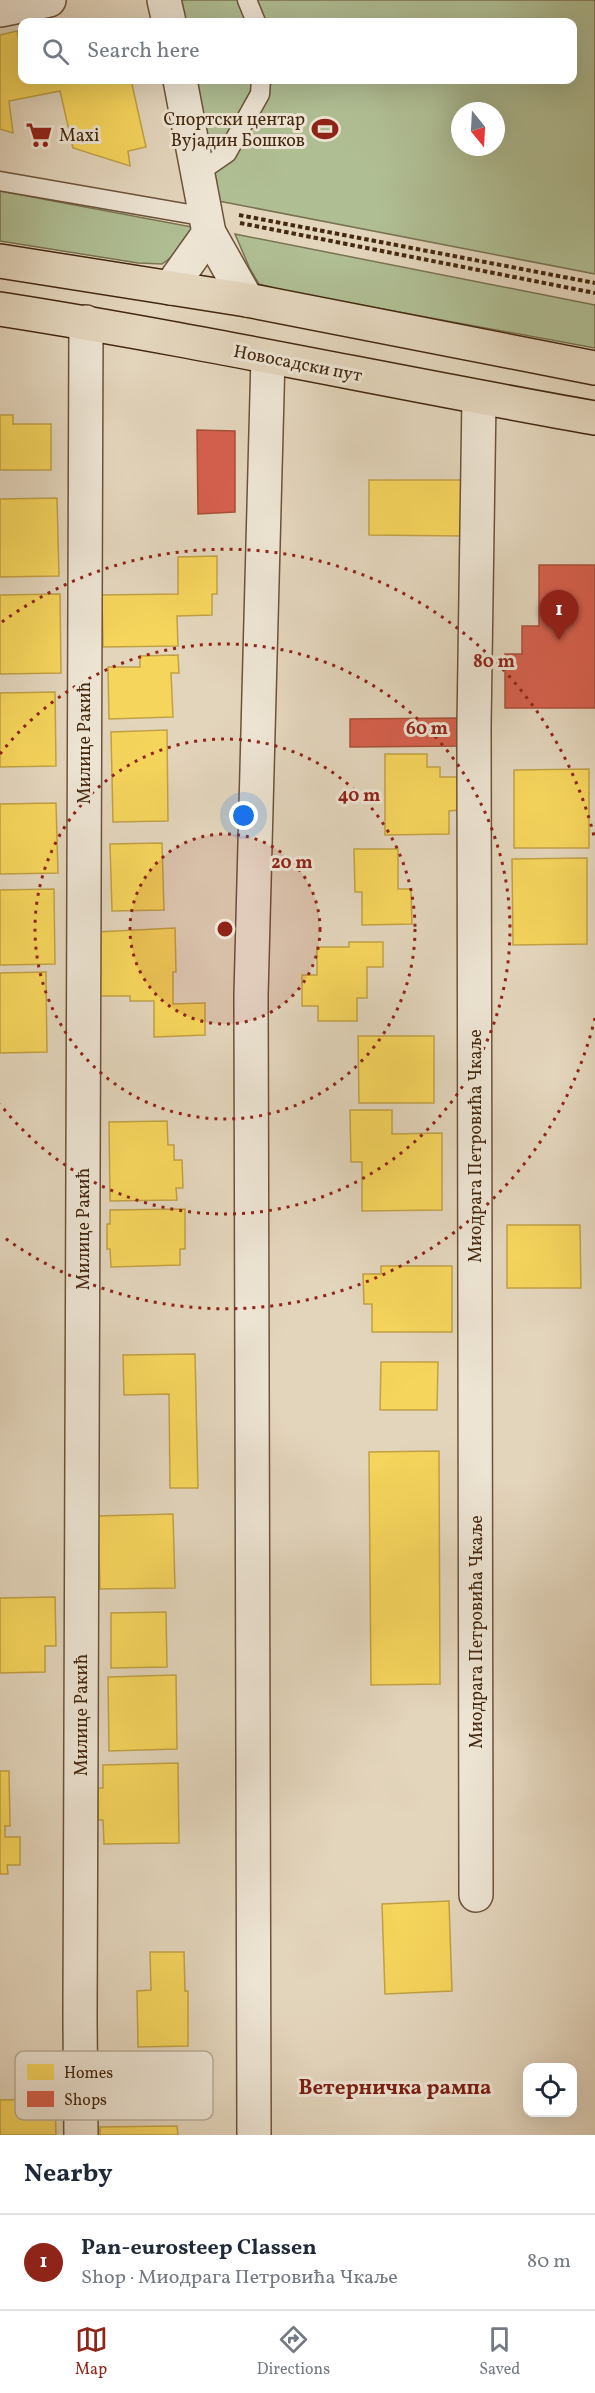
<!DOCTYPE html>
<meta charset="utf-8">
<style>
:root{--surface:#fff;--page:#f6f6f7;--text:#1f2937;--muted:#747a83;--line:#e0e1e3;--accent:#8f2418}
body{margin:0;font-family:Vollkorn,serif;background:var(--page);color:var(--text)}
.controls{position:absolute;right:18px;bottom:18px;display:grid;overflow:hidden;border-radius:12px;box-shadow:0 6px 24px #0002}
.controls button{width:54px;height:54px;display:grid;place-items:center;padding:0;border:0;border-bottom:2px solid var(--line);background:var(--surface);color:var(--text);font:30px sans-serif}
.compass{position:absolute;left:451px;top:102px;width:54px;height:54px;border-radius:50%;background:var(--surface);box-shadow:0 6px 24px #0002;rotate:162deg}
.you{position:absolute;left:244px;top:816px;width:21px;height:21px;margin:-15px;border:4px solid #fff;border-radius:50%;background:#1a73e8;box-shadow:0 0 0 9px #1a73e833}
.badge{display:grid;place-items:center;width:39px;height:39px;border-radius:50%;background:var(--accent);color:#fff;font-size:20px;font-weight:700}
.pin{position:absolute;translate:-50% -50px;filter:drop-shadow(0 2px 3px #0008)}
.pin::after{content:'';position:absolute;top:32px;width:21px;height:18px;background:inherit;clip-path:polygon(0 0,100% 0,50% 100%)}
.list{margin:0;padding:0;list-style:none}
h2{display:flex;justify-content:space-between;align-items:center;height:78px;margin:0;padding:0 24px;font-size:26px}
h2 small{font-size:20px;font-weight:400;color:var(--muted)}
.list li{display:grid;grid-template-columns:39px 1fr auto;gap:18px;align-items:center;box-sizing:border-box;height:96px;padding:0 24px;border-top:2px solid var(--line)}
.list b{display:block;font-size:22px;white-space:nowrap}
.list p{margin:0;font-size:20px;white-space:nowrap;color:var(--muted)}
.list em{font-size:20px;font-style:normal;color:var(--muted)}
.icon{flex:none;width:33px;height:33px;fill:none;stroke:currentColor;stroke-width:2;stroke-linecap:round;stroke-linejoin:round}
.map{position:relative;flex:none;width:595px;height:2135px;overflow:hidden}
.search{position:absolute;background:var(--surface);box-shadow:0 6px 24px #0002;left:18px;right:18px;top:18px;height:66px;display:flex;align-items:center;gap:15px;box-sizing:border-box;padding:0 21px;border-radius:12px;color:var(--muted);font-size:22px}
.sheet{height:174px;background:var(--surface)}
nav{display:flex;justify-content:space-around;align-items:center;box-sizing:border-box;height:84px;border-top:2px solid var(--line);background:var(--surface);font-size:16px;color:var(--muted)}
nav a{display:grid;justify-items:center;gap:3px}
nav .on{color:var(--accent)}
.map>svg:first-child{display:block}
</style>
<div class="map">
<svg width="595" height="2135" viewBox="0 0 595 2135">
<rect width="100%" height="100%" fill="#e3d5bc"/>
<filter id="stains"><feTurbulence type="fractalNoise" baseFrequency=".00333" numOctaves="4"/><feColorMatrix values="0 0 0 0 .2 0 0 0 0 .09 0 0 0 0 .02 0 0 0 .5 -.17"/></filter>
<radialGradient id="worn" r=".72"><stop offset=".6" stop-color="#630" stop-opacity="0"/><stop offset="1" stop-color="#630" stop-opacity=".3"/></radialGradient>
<g fill="#b0be94" stroke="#7a7352" stroke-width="1.5" fill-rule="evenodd">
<path d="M164,0h431v274l-392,-76 -23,-118h392v-58h-403zM460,111h36v36h-36z"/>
<polygon points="0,191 192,227 185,247 162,264 138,263 0,241"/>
<polygon points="235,234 595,305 595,348 290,292 259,284 250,269"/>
</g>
<g fill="#f6d55c" stroke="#c1a145" stroke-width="1.5">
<polygon points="17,31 22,54 22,80 131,80 146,147 128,151 130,166 73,148 60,91 9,101 13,133 0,129 0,35"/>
<polygon points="0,415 13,415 13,424 51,424 51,470 0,470"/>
<polygon points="369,480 465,480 465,536 369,535"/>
<polygon points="57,498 59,576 0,577 0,499"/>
<polygon points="217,556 217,594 212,594 212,615 177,616 178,646 103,647 102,595 178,594 178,557"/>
<polygon points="60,594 61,673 0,674 0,595"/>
<polygon points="178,655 179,673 171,673 173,717 109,719 108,667 140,667 140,656"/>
<polygon points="55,692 56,766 0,767 0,693"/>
<polygon points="167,730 168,821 113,822 111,732"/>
<polygon points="385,754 427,754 427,767 440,767 440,777 459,777 459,810 449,811 449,834 385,835"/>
<polygon points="589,769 589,848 514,848 514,770"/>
<polygon points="56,803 58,873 0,874 0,804"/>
<polygon points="162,843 164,910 112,911 110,844"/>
<polygon points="354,849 398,849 398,889 411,889 412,924 362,925 362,892 355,892"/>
<polygon points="587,858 587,944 513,945 512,859"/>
<polygon points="54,889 55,964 0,965 0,890"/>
<polygon points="175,928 176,972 173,972 173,1004 205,1003 205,1035 154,1037 154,1001 130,1001 130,996 98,996 97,932"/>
<polygon points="349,942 383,942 383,967 367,967 367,998 357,998 357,1021 318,1021 318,1006 302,1006 302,975 317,975 317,947 349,947"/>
<polygon points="46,972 47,1052 0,1053 0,973"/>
<polygon points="358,1036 434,1036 434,1103 359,1103"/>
<polygon points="350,1110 392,1110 392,1134 442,1133 442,1210 362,1211 362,1162 351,1162"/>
<polygon points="167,1121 168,1145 174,1145 174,1160 182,1160 183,1188 176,1188 177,1200 110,1201 109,1122"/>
<polygon points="185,1209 185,1249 180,1249 180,1265 111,1267 110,1249 107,1249 107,1224 110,1224 110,1210"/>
<polygon points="507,1225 580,1225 581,1288 507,1288"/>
<polygon points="381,1266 452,1266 452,1332 372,1332 372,1304 364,1304 363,1274 381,1274"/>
<polygon points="195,1354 198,1488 170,1488 169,1394 124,1395 123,1355"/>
<polygon points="381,1362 438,1362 437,1410 380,1410"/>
<polygon points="439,1451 440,1684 371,1685 369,1452"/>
<polygon points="173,1514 175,1588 100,1589 98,1516"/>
<polygon points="55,1597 56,1646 45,1646 45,1672 0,1673 0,1598"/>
<polygon points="166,1612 167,1667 111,1668 111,1613"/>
<polygon points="176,1675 177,1749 109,1751 108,1677"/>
<polygon points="178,1763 179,1843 104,1844 103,1820 98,1820 98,1788 103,1788 103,1765"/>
<polygon points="0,1771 9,1771 10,1826 5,1826 5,1837 20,1837 20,1865 7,1865 8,1874 0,1874"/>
<polygon points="449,1901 452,1991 385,1994 382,1904"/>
<polygon points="150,1952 184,1952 185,1991 188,1991 188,2046 138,2047 137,1991 151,1990"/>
<polygon points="55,2099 56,2135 0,2135 0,2100"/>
<polygon points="177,2126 178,2135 100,2135 100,2127"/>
</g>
<g fill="#d6604d" stroke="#aa4f3a" stroke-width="1.5">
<polygon points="197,430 235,431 235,512 198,514"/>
<polygon points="539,565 595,565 595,708 505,708 505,654 522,654 522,626 539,626"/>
<polygon points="460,718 460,746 350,747 350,719"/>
</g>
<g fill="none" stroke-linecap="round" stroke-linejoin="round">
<g stroke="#6c533a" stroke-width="21">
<g id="lane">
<polyline points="247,0 256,22"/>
<polyline points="198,173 227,153 260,94 261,80"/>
<polyline points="0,181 207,217"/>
</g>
</g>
<g stroke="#6c533a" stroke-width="36">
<g id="street">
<polyline points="164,0 169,22"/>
<polyline points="0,10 49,0"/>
<polyline points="180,80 209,233 247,300"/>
<polyline points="170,288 209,233"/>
<polyline points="476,1895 474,726 479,398"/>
<polyline points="81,2135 80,2019 86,322"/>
<polyline points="254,2135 251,995 268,357"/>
</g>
</g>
<g stroke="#44280f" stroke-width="36">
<g id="primary">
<polyline points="0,261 247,300 595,368"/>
<path d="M0,309c199,31 396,74 595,109"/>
</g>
</g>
<g stroke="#44280f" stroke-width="4" stroke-dasharray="4.5 3" stroke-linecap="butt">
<polyline points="239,215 595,283"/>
<polyline points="240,223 595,293"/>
</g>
<use href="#lane" stroke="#ede4d3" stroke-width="18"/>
<use href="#street" stroke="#ede4d3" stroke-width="33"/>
<use href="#primary" stroke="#e3d5bc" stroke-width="33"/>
</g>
<circle cx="225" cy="929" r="95" fill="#8f2418" fill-opacity=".12"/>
<g fill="none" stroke="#8f2418" stroke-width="3" stroke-dasharray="3 6">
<circle cx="225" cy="929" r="95"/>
<circle cx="225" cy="929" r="190"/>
<path d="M0 754A285 285 0 1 1 0 1104"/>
<path d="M595 1018A380 380 0 0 1 2 1236M2 622A380 380 0 0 1 595 840"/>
</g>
<defs>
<g id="stadium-bare" transform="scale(2.07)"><path d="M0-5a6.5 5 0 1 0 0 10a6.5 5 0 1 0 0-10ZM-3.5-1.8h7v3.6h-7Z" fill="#8f2418" stroke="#ede4d3" stroke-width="2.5" paint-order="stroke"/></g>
<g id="supermarket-bare" transform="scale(2.07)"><path d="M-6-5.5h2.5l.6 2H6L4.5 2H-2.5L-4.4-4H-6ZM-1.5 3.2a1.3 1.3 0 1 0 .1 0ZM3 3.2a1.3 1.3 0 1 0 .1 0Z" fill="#8f2418" stroke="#ede4d3" stroke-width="2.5" paint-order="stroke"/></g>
</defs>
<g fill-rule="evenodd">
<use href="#stadium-bare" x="325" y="129"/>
<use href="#supermarket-bare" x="39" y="135"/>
</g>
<g text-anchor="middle" stroke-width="6" stroke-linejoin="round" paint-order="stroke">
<g font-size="18" fill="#44280f" stroke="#ede4d3" text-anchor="end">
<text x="305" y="125">Спортски центар<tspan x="305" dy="21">Вујадин Бошков</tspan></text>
<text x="59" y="141" text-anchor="start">Maxi</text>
</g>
<g font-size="18" fill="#44280f" stroke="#ede4d3">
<text transform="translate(298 363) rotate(11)" y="6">Новосадски пут</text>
<text transform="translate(84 743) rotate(-90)" y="6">Милице Ракић</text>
<text transform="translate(475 1146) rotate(-90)" y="6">Миодрага Петровића Чкаље</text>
<text transform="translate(83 1229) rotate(-90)" y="6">Милице Ракић</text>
<text transform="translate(476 1632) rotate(-90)" y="6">Миодрага Петровића Чкаље</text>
<text transform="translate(81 1715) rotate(-90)" y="6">Милице Ракић</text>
</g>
<g font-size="21" font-weight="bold" fill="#7a1f14" stroke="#ede4d3">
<text x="395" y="2094">Ветерничка рампа</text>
</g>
</g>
<rect x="15" y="2051" width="198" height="69" rx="9" fill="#ede4d3" stroke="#baac98" stroke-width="1.5"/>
<rect x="27" y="2064" width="27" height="16" fill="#f6d55c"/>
<rect x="27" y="2091" width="27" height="16" fill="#d6604d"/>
<g font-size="16" fill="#44280f">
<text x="64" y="2078">Homes</text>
<text x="64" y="2105">Shops</text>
</g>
<circle cx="225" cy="929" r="9" fill="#8f2418" stroke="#ede4d3" stroke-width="3"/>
<g font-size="18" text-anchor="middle" font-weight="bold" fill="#8f2418" stroke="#ede4d3" stroke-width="6" stroke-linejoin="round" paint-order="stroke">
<text x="494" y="667">80 m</text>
<text x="427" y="734">60 m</text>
<text x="359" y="801">40 m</text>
<text x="292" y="868">20 m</text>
</g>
<rect width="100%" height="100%" filter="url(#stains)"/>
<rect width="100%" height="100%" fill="url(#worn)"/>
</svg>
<div class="controls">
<button><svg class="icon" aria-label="locate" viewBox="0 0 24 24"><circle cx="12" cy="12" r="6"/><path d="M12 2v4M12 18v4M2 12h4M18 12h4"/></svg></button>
</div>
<svg class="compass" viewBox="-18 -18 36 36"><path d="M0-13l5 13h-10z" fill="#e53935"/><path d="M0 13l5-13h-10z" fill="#747a83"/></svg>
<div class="you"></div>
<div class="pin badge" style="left:559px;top:640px">1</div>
<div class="search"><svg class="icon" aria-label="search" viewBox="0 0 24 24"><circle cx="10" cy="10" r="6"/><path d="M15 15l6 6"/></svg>Search here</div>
</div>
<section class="sheet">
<h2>Nearby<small></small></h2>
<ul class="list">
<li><span class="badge">1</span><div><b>Pan-eurosteep Classen</b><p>Shop · Миодрага Петровића Чкаље</p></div><em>80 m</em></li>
</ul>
</section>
<nav>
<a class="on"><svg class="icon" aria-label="map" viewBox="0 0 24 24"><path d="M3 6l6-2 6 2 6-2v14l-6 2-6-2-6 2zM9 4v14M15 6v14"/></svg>Map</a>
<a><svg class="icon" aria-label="directions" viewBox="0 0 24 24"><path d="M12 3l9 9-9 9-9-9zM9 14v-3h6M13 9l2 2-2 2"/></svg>Directions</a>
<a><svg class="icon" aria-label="saved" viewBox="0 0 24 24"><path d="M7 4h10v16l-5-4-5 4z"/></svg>Saved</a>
</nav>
